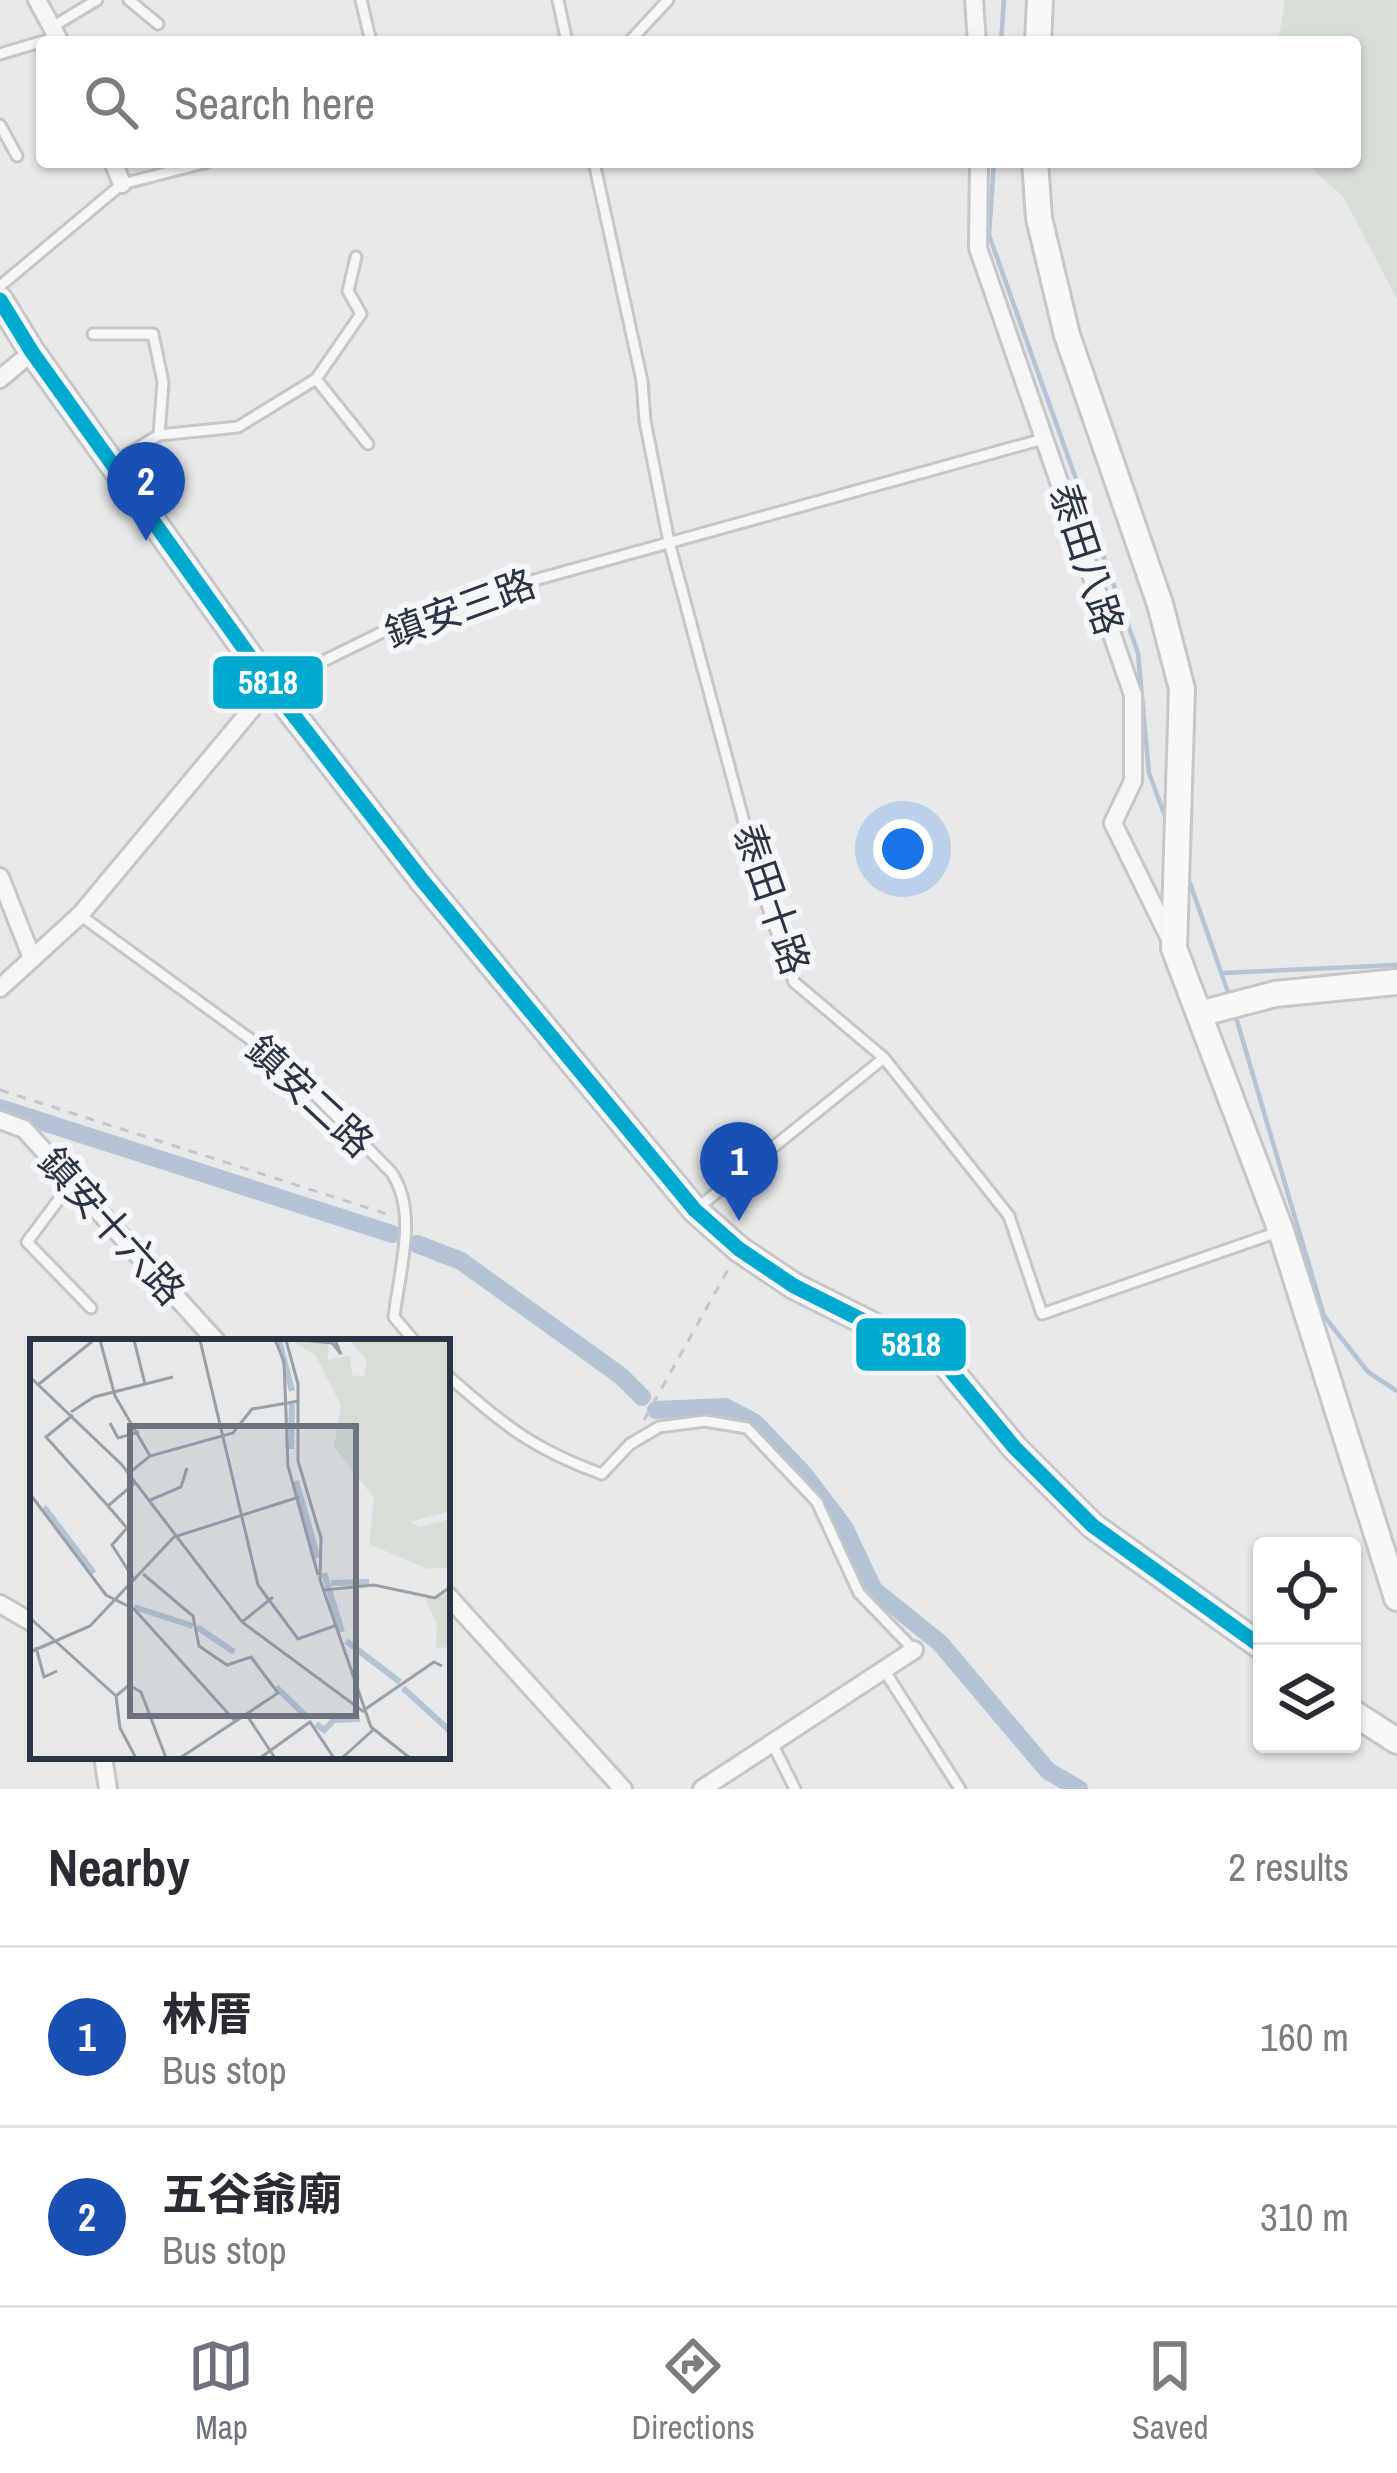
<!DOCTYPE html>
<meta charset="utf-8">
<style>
:root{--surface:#fff;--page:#f7f7f7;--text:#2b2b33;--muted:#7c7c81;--line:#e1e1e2;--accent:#6c737f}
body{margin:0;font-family:"Archivo Narrow","Noto Sans TC",sans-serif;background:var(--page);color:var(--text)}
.controls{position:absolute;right:36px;bottom:36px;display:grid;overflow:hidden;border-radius:12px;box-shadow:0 3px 9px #0004}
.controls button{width:108px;height:108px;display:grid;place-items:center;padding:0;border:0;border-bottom:3px solid var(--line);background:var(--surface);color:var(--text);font:60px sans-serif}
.you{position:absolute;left:903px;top:849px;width:42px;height:42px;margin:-30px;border:9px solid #fff;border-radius:50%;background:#1a73e8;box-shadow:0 0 0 18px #1a73e833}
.badge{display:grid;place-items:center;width:78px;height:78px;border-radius:50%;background:var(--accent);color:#fff;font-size:39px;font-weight:700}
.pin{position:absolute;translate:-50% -99px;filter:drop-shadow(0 3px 6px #0008)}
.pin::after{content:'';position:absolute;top:63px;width:42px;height:36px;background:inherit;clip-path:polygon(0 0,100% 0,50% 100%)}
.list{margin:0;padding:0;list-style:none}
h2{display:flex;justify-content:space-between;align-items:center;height:156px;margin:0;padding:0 48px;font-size:51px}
h2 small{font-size:39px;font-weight:400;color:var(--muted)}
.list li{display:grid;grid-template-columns:78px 1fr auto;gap:36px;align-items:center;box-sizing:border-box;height:180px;padding:0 48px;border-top:3px solid var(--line)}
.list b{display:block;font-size:45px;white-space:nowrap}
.list p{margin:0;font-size:39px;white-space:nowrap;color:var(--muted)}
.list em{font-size:39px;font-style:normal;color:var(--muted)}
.icon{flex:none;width:66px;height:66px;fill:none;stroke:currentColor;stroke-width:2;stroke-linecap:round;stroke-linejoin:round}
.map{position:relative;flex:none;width:1397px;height:1789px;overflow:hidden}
.search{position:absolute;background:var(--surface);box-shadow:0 3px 9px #0004;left:36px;right:36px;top:36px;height:132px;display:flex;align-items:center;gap:30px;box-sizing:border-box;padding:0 42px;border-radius:12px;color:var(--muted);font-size:45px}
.sheet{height:516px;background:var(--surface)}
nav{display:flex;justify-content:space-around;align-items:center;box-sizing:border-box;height:168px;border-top:3px solid var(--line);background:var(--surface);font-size:33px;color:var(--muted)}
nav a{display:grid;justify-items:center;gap:6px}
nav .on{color:var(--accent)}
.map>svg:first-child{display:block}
</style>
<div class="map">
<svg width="1397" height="1789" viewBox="0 0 1397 1789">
<rect width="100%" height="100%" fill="#e6e8ea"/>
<polygon fill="#d6ded6" points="1285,0 1397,0 1397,299 1343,196 1304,162 1355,162 1355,42 1278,42"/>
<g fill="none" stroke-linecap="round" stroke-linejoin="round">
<g stroke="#b4c4d5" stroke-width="4.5">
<polyline points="1001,42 1004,0"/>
<polyline points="994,162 989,235 1138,653 1149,773 1166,819"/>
<polyline points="1190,883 1230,998"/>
<polyline points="1223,973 1397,965"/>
<polyline points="1235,1014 1324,1316 1368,1372 1397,1391"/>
</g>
<g stroke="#b4c4d5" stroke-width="18">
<polyline points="0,1108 392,1234"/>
<polyline points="417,1244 461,1261 621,1376 642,1397"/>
<polyline points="656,1410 725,1407 754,1422 803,1473 844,1527 874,1590 940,1643 1048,1771 1079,1789"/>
</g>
<g stroke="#c4c6c8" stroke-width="15">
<g id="lane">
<polyline points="129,0 158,24"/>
<polyline points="361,0 371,42"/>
<polyline points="558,0 567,42"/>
<polyline points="52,27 97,0"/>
<polyline points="629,42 668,0"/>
<polyline points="0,54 57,37"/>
<polyline points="0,125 17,156"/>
<polyline points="594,162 642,381 645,421 669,542 763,893 794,982 884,1058 1009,1216 1042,1314 1278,1232"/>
<polyline points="0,286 122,184 208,162"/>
<polyline points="93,334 153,334 163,382 159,435"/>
<polyline points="316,379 368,444"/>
<polyline points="116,461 159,435 238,427 316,379 361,314 348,291 356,257"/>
<polyline points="276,684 430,609 1047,438"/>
<path d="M80,915l207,151 104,106c28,40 8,99 3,145l21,25"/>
<polyline points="72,1182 27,1242 91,1308"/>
<polyline points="695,1210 884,1058"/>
<path d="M447,1375c54,48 85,74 155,99l28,-30 29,-17 46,-6 42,7 70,74 42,91 55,57"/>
<polyline points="884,1670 960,1789"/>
<polyline points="772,1743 795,1789"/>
</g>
</g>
<g stroke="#c4c6c8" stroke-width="22">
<g id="street">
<polyline points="37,0 60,42"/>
<polyline points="974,0 977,42"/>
<polyline points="113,162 122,184"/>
<polyline points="979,162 978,248 1133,695 1133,781 1113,823 1173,945"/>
<polyline points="0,379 32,352"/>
<polyline points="0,877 32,958"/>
<polyline points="0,988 80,915 271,686"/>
<polyline points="0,1120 24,1129 217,1342"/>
<polyline points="447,1595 623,1789"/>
<polyline points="0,1604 33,1623"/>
<polyline points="103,1756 108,1789"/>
<polyline points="702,1789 914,1650"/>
</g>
</g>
<g stroke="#c4c6c8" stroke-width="30">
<g id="secondary">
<polyline points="1038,42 1040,0"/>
<polyline points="1035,162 1039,218 1067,335 1160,604 1182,689 1174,948 1281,1231 1397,1598"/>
<polyline points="0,300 32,352 271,686 422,880 695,1210 739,1249 794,1286 942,1360 1014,1447 1093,1526 1262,1647"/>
<polyline points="1199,1014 1275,994 1397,982"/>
<polyline points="1352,1712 1397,1741"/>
</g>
</g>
<g stroke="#c5c6ca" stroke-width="3" stroke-dasharray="9 9" stroke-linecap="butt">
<polyline points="0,1090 393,1216"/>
<polyline points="644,1420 730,1266"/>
</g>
<use href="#lane" stroke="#f5f6f7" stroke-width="9"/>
<use href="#street" stroke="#f5f6f7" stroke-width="16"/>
<use href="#secondary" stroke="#f8f8f8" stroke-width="24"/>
<g stroke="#f4f6f9" stroke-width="24">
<polyline id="bus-1" points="0,300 32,352 271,686 422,880 695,1210 739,1249 794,1286 942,1360 1014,1447 1093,1526 1262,1647"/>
</g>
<use href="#bus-1" stroke="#00a9ce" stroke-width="15"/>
</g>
<g text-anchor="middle" stroke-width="12" stroke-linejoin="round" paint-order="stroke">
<g font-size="39" fill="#2b3445" stroke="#f4f6f9">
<text transform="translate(1087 559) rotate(72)" y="14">泰田八路</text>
<text transform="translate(460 608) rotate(-20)" y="14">鎮安三路</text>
<text transform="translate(772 899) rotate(71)" y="14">泰田十路</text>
<text transform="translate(310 1096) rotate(43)" y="14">鎮安二路</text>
<text transform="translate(112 1226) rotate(48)" y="14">鎮安十六路</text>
</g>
</g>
<g transform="translate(30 1339)">
<rect width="420" height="420" fill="#e6e8ea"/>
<path d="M261,1l37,4v16l22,-5 2,20 12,2 3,-17 -18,-20h101v171l-40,11 10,5 30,-8v48l-22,2 -59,-25 5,-46 -40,-51 7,-42 -25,-49zM420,252v56l-14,1 1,-24 -12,-25z" fill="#d6ded6"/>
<path fill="none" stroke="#b4c4d5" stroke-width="6" d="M249,1l13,51M261,110l1,-45M266,142l22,77M14,168l50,66M294,234l18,59M301,244l38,-1M104,268l59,19M167,288l37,25M316,302l54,41M246,348l32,31M373,349l47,43M286,385l8,6 10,-10 26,-1"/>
<path fill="none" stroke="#9ba0a8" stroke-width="3" d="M70,1l15,56 35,60M104,1l11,44M170,1l58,245 40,54 39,-14M245,1l9,21 4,105 30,109M256,1l12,44v77l23,77 -1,42 51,147 39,31M271,1l31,3 9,11 -6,-14M0,38l92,88 120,157 122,90M9,45l55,-44M41,73l23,-15 79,-20M43,76l-27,22 62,69 27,-23M80,84l8,15 21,-6M99,134l21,-17 83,-23 19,-24 47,-8M0,155l76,101 28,14 101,112M118,162l33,-14 6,-19M78,167l19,22 -15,17 23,36M113,235l50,42 6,30 28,19 24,-8 27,36 -98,65M294,251l50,-5 61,13 15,-11M0,279l86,78M212,283l31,-25M6,308l8,30 13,-6M0,313l60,-26 84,-89 125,-40M86,357l13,-11 12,7 25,66M86,357l4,32 16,30M334,371l70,-48 8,4M216,375l29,44M230,419l50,-36 24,36M312,419l31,-28"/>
<path fill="#6c737f" fill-opacity="0.15" stroke="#6c737f" stroke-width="6" d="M100,87h226v290h-226z"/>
<rect width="420" height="420" fill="none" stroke="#2b3445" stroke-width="6"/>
</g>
<g stroke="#f4f6f9" stroke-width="4.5">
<rect x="211" y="654" width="114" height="57" rx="12" fill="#00a9ce"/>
<rect x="854" y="1316" width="114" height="57" rx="12" fill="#00a9ce"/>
</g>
<g font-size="33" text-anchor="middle" font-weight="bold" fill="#fff">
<text x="268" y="694">5818</text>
<text x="911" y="1356">5818</text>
</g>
</svg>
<div class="controls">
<button><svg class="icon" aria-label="locate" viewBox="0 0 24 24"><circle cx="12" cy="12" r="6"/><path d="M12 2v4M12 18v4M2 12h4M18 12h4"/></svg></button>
<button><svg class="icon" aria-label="layers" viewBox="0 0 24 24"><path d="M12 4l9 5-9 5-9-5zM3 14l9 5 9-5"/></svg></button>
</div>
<div class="you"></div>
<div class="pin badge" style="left:739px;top:1221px;background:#1a4fb4">1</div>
<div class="pin badge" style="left:146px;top:541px;background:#1a4fb4">2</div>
<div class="search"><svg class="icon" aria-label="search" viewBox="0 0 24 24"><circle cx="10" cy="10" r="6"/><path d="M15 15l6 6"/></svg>Search here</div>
</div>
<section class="sheet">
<h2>Nearby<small>2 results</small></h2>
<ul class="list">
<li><span class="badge" style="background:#1a4fb4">1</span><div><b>林厝</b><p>Bus stop</p></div><em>160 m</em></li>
<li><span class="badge" style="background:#1a4fb4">2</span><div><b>五谷爺廟</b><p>Bus stop</p></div><em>310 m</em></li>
</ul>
</section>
<nav>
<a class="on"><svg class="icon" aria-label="map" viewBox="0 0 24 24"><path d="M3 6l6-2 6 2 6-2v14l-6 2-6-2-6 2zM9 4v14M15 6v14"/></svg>Map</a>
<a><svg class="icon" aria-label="directions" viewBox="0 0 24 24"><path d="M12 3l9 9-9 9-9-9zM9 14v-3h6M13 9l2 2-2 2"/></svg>Directions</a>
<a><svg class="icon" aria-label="saved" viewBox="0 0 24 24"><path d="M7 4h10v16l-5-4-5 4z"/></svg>Saved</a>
</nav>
